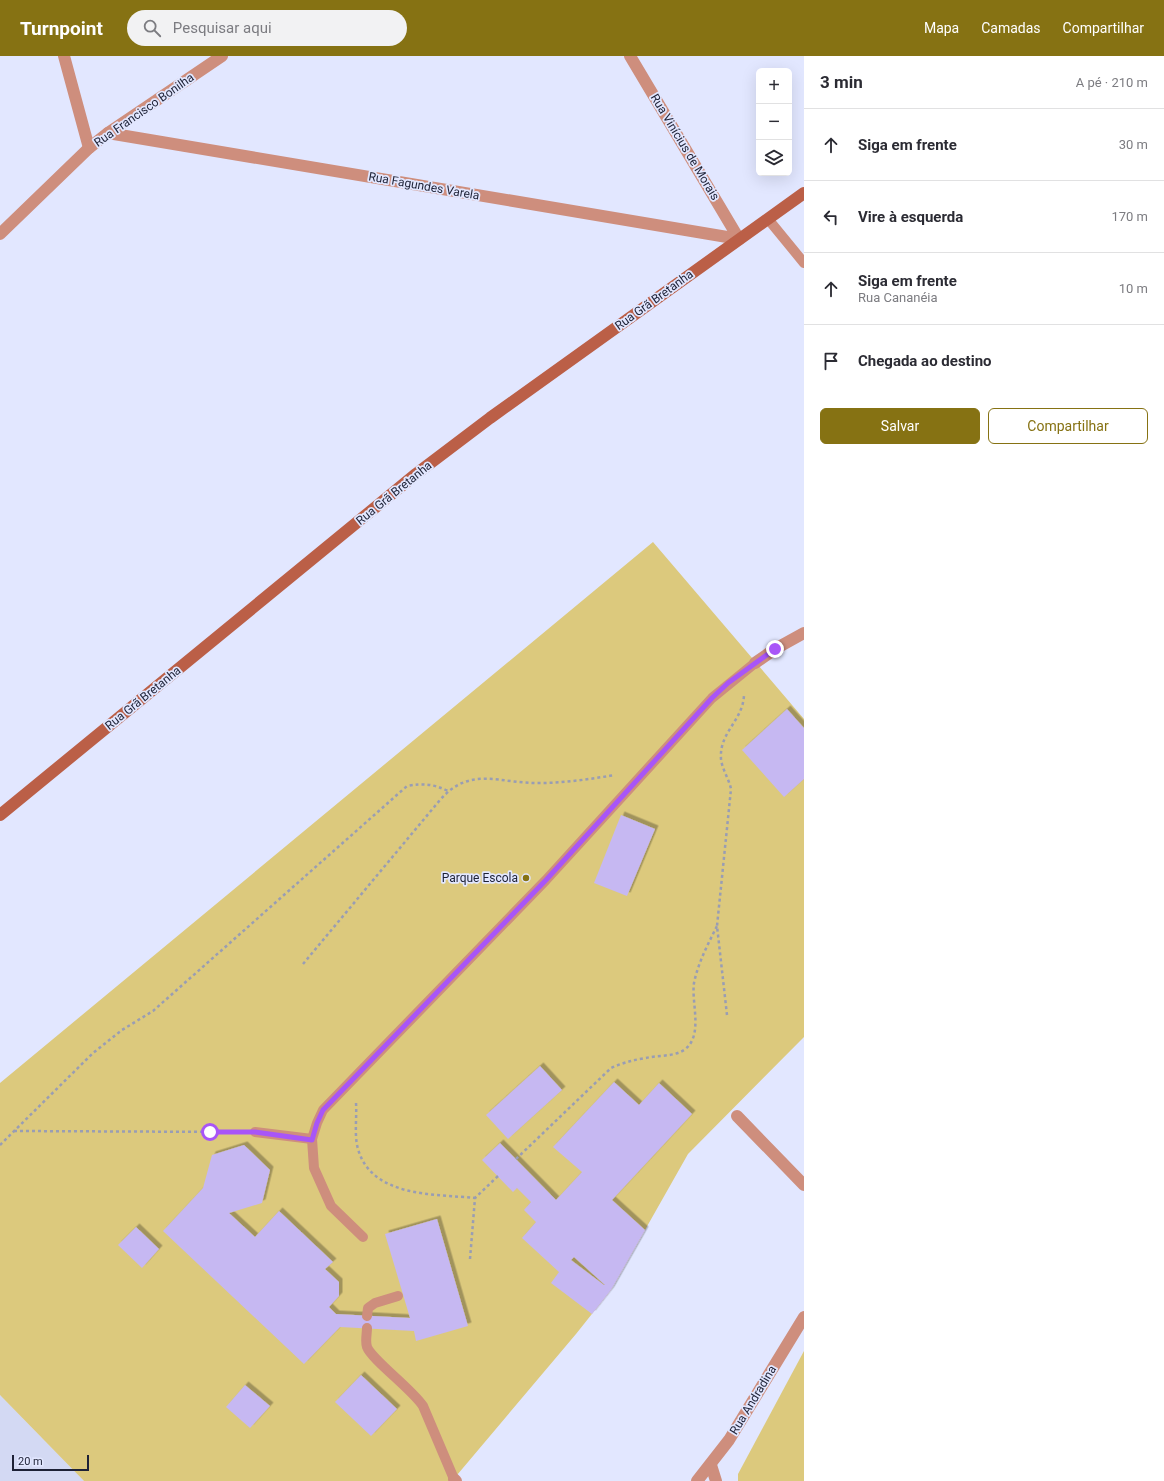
<!DOCTYPE html>
<html lang="pt">
<meta charset="utf-8">
<style>
:root{--surface:#fff;--page:#f2f2f3;--text:#2b2b33;--muted:#7c7c81;--line:#e1e1e2;--accent:#867213}
body{margin:0;font-family:Roboto,sans-serif;background:var(--page);color:var(--text)}
.controls{position:absolute;right:12px;top:12px;display:grid;overflow:hidden;border-radius:6px;box-shadow:0 4px 16px #0002}
.controls button{width:36px;height:36px;display:grid;place-items:center;padding:0;border:0;border-bottom:1px solid var(--line);background:var(--surface);color:var(--text);font:20px sans-serif}
.scale{position:absolute;left:12px;bottom:10px;width:77px;box-sizing:border-box;padding-left:4px;border:2px solid #1d2136;border-top:0;font-size:11px;line-height:14px;white-space:nowrap;color:#1d2136;-webkit-text-stroke:3px #e2e7ff;paint-order:stroke}
.stop{position:absolute;width:12px;height:12px;margin:-9px;border:3px solid #a855f7;border-radius:50%;background:#fff}
.stop.end{background:#a855f7;border-color:#fff;box-shadow:0 1px 4px #0008}
.list{margin:0;padding:0;list-style:none}
h2{display:flex;justify-content:space-between;align-items:center;height:52px;margin:0;padding:0 16px;font-size:17px}
h2 small{font-size:13px;font-weight:400;color:var(--muted)}
.list li{display:grid;grid-template-columns:26px 1fr auto;gap:12px;align-items:center;box-sizing:border-box;height:72px;padding:0 16px;border-top:1px solid var(--line)}
.list b{display:block;font-size:15px;white-space:nowrap}
.list p{margin:0;font-size:13px;white-space:nowrap;color:var(--muted)}
.list em{font-size:13px;font-style:normal;color:var(--muted)}
.actions{display:flex;gap:8px;padding:12px 16px}
.actions a{flex:1;padding:9px 0;border:1px solid var(--accent);border-radius:6px;text-align:center;font-size:14px;color:var(--accent)}
.actions .main{background:var(--accent);color:#fff}
.icon{flex:none;width:22px;height:22px;fill:none;stroke:currentColor;stroke-width:2;stroke-linecap:round;stroke-linejoin:round}
.map{position:relative;flex:none;width:804px;height:1425px;overflow:hidden}
header{display:flex;align-items:center;gap:24px;box-sizing:border-box;height:56px;padding:0 20px;background:var(--accent);color:#fff}
header strong{font-size:19px}
nav{display:flex;gap:22px;margin-inline-start:auto;font-size:14px}
.search{width:280px;height:36px;background:var(--page);display:flex;align-items:center;gap:10px;box-sizing:border-box;padding:0 14px;border-radius:22px;color:var(--muted);font-size:15px}
main{display:flex}
aside{flex:1;background:var(--surface)}
.map>svg:first-child{display:block}
</style>
<header>
<strong>Turnpoint</strong>
<div class="search"><svg class="icon" aria-label="search" viewBox="0 0 24 24"><circle cx="10" cy="10" r="6"/><path d="M15 15l6 6"/></svg>Pesquisar aqui</div>
<nav><a>Mapa</a><a>Camadas</a><a>Compartilhar</a></nav>
</header>
<main>
<div class="map">
<svg width="804" height="1425" viewBox="0 0 804 1425">
<defs>
<filter id="shadow"><feDropShadow dx="3.5" dy="-3.5" stdDeviation="0" flood-color="#0004"/></filter>
</defs>
<rect width="100%" height="100%" fill="#e2e7ff"/>
<polygon fill="#d3d9f3" points="0,1339 84,1425 0,1425"/>
<g fill="#dcc97d">
<polygon points="653,486 804,663 804,981 688,1098 611,1234 576,1278 452,1425 84,1425 0,1339 0,1027"/>
<polygon points="804,1295 804,1425 738,1425 738,1418"/>
</g>
<g fill="#c6b8f2" fill-rule="evenodd" filter="url(#shadow)">
<polygon points="787,653 804,672 804,723 784,741 742,694"/>
<polygon points="621,759 655,773 627,840 594,827"/>
<polygon points="540,1010 562,1034 508,1083 486,1059"/>
<path d="M614,1026l25,23 20,-22 33,31 -80,86 33,30 -34,60 -19,24 -41,-31 8,-11 -37,-34 14,-16 -12,-12 7,-8 -14,-14 -4,4 -31,-32 18,-17 56,57 26,-28 -29,-25zM574,1201l31,28h-1l-33,-25z"/>
<polygon points="244,1089 270,1114 262,1147 229,1157 255,1181 279,1155 333,1206 325,1213 339,1226 339,1240 329,1251 336,1258 410,1262 385,1178 437,1163 468,1270 416,1285 414,1275 340,1271 304,1308 163,1175 203,1132 212,1099"/>
<polygon points="136,1171 159,1193 142,1212 118,1189"/>
<polygon points="361,1319 397,1353 371,1380 335,1346"/>
<polygon points="245,1329 270,1350 250,1372 226,1351"/>
</g>
<g fill="none" stroke-linecap="round" stroke-linejoin="round">
<g stroke="#999db4" stroke-width="2.5" stroke-dasharray="3 3" stroke-linecap="butt">
<path d="M303,908l137,-164c30,-35 61,-16 99,-17 26,0 51,-4 76,-8"/>
<path d="M727,959l-10,-89 14,-137c-2,-10 -9,-20 -10,-30 -2,-27 22,-38 23,-64"/>
<path d="M356,1047c1,15 -2,32 2,46 14,49 78,45 117,49"/>
<polyline points="14,1075 237,1076"/>
<path d="M0,1089l93,-92 29,-23 31,-19 254,-225c17,-3 26,-2 41,5"/>
<path d="M516,1103l95,-91c11,-5 22,-8 35,-10 12,-3 27,-1 38,-8 20,-14 7,-47 10,-67 4,-20 14,-39 23,-57"/>
<polyline points="470,1203 475,1142 498,1120"/>
</g>
<g stroke="#ce8e7d" stroke-width="10">
<polyline points="768,163 804,207"/>
<polyline points="255,1076 312,1083"/>
<polyline points="363,1181 331,1150 314,1112 312,1083 317,1067 323,1054 546,824 712,642 755,607"/>
<polyline points="367,1260 368,1252 375,1247 398,1240"/>
<path d="M367,1272c0,6 -2,13 0,19 5,13 45,42 56,59l31,73"/>
</g>
<g stroke="#ce8e7d" stroke-width="12">
<polyline points="64,0 89,92"/>
<polyline points="630,0 739,183"/>
<polyline points="108,77 739,183"/>
<polyline points="0,178 89,92 108,77 222,0"/>
<polyline points="755,607 775,593 804,577"/>
<polyline points="737,1060 804,1129"/>
<polyline points="711,1409 716,1425"/>
<polyline points="454,1423 456,1425"/>
<polyline points="697,1425 729,1384 804,1261"/>
</g>
<polyline stroke="#bb5f47" stroke-width="12" points="0,759 416,418 490,362 804,137"/>
</g>
<g fill="none" stroke-linecap="round" stroke-linejoin="round">
<polyline stroke="#a855f7" stroke-width="5" points="210,1076 255,1076 312,1084 317,1067 323,1054 546,824 712,642 728,627 775,593"/>
</g>
<circle fill="#867213" stroke="#e2e7ff" stroke-width="1.5" cx="526" cy="822" r="4"/>
<g text-anchor="middle" stroke-width="3.5" stroke-linejoin="round" paint-order="stroke">
<g font-size="12" fill="#1d2136" stroke="#e2e7ff">
<text transform="translate(144 54) rotate(-35)" y="4">Rua Francisco Bonilha</text>
<text transform="translate(685 91) rotate(59)" y="4">Rua Vinícius de Morais</text>
<text transform="translate(424 130) rotate(10)" y="4">Rua Fagundes Varela</text>
<text transform="translate(654 244) rotate(-36)" y="4">Rua Grã Bretanha</text>
<text transform="translate(394 437) rotate(-39)" y="4">Rua Grã Bretanha</text>
<text transform="translate(143 642) rotate(-39)" y="4">Rua Grã Bretanha</text>
<text transform="translate(753 1344) rotate(-59)" y="4">Rua Andradina</text>
</g>
<g font-size="12" fill="#1d2136" stroke="#e2e7ff" text-anchor="end">
<text x="518" y="826">Parque Escola</text>
</g>
</g>
</svg>
<div class="controls">
<button>+</button>
<button>−</button>
<button><svg class="icon" aria-label="layers" viewBox="0 0 24 24"><path d="M12 4l9 5-9 5-9-5zM3 14l9 5 9-5"/></svg></button>
</div>
<div class="scale">20 m</div>
<div class="stop" style="left:210px;top:1076px"></div>
<div class="stop end" style="left:775px;top:593px"></div>
</div>
<aside>
<h2>3 min<small>A pé · 210 m</small></h2>
<ul class="list">
<li><svg class="icon" aria-label="ahead" viewBox="0 0 24 24"><path d="M12 20V5M6 11l6-6 6 6"/></svg><div><b>Siga em frente</b></div><em>30 m</em></li>
<li><svg class="icon" aria-label="left" viewBox="0 0 24 24"><path d="M17 20v-9H6M10 6l-5 5 5 5"/></svg><div><b>Vire à esquerda</b></div><em>170 m</em></li>
<li><svg class="icon" aria-label="ahead" viewBox="0 0 24 24"><path d="M12 20V5M6 11l6-6 6 6"/></svg><div><b>Siga em frente</b><p>Rua Cananéia</p></div><em>10 m</em></li>
<li><svg class="icon" aria-label="arrive" viewBox="0 0 24 24"><path d="M6 21V4h12l-3 4 3 4H6"/></svg><div><b>Chegada ao destino</b></div></li>
</ul>
<div class="actions"><a class="main">Salvar</a><a>Compartilhar</a></div>
</aside>
</main>
